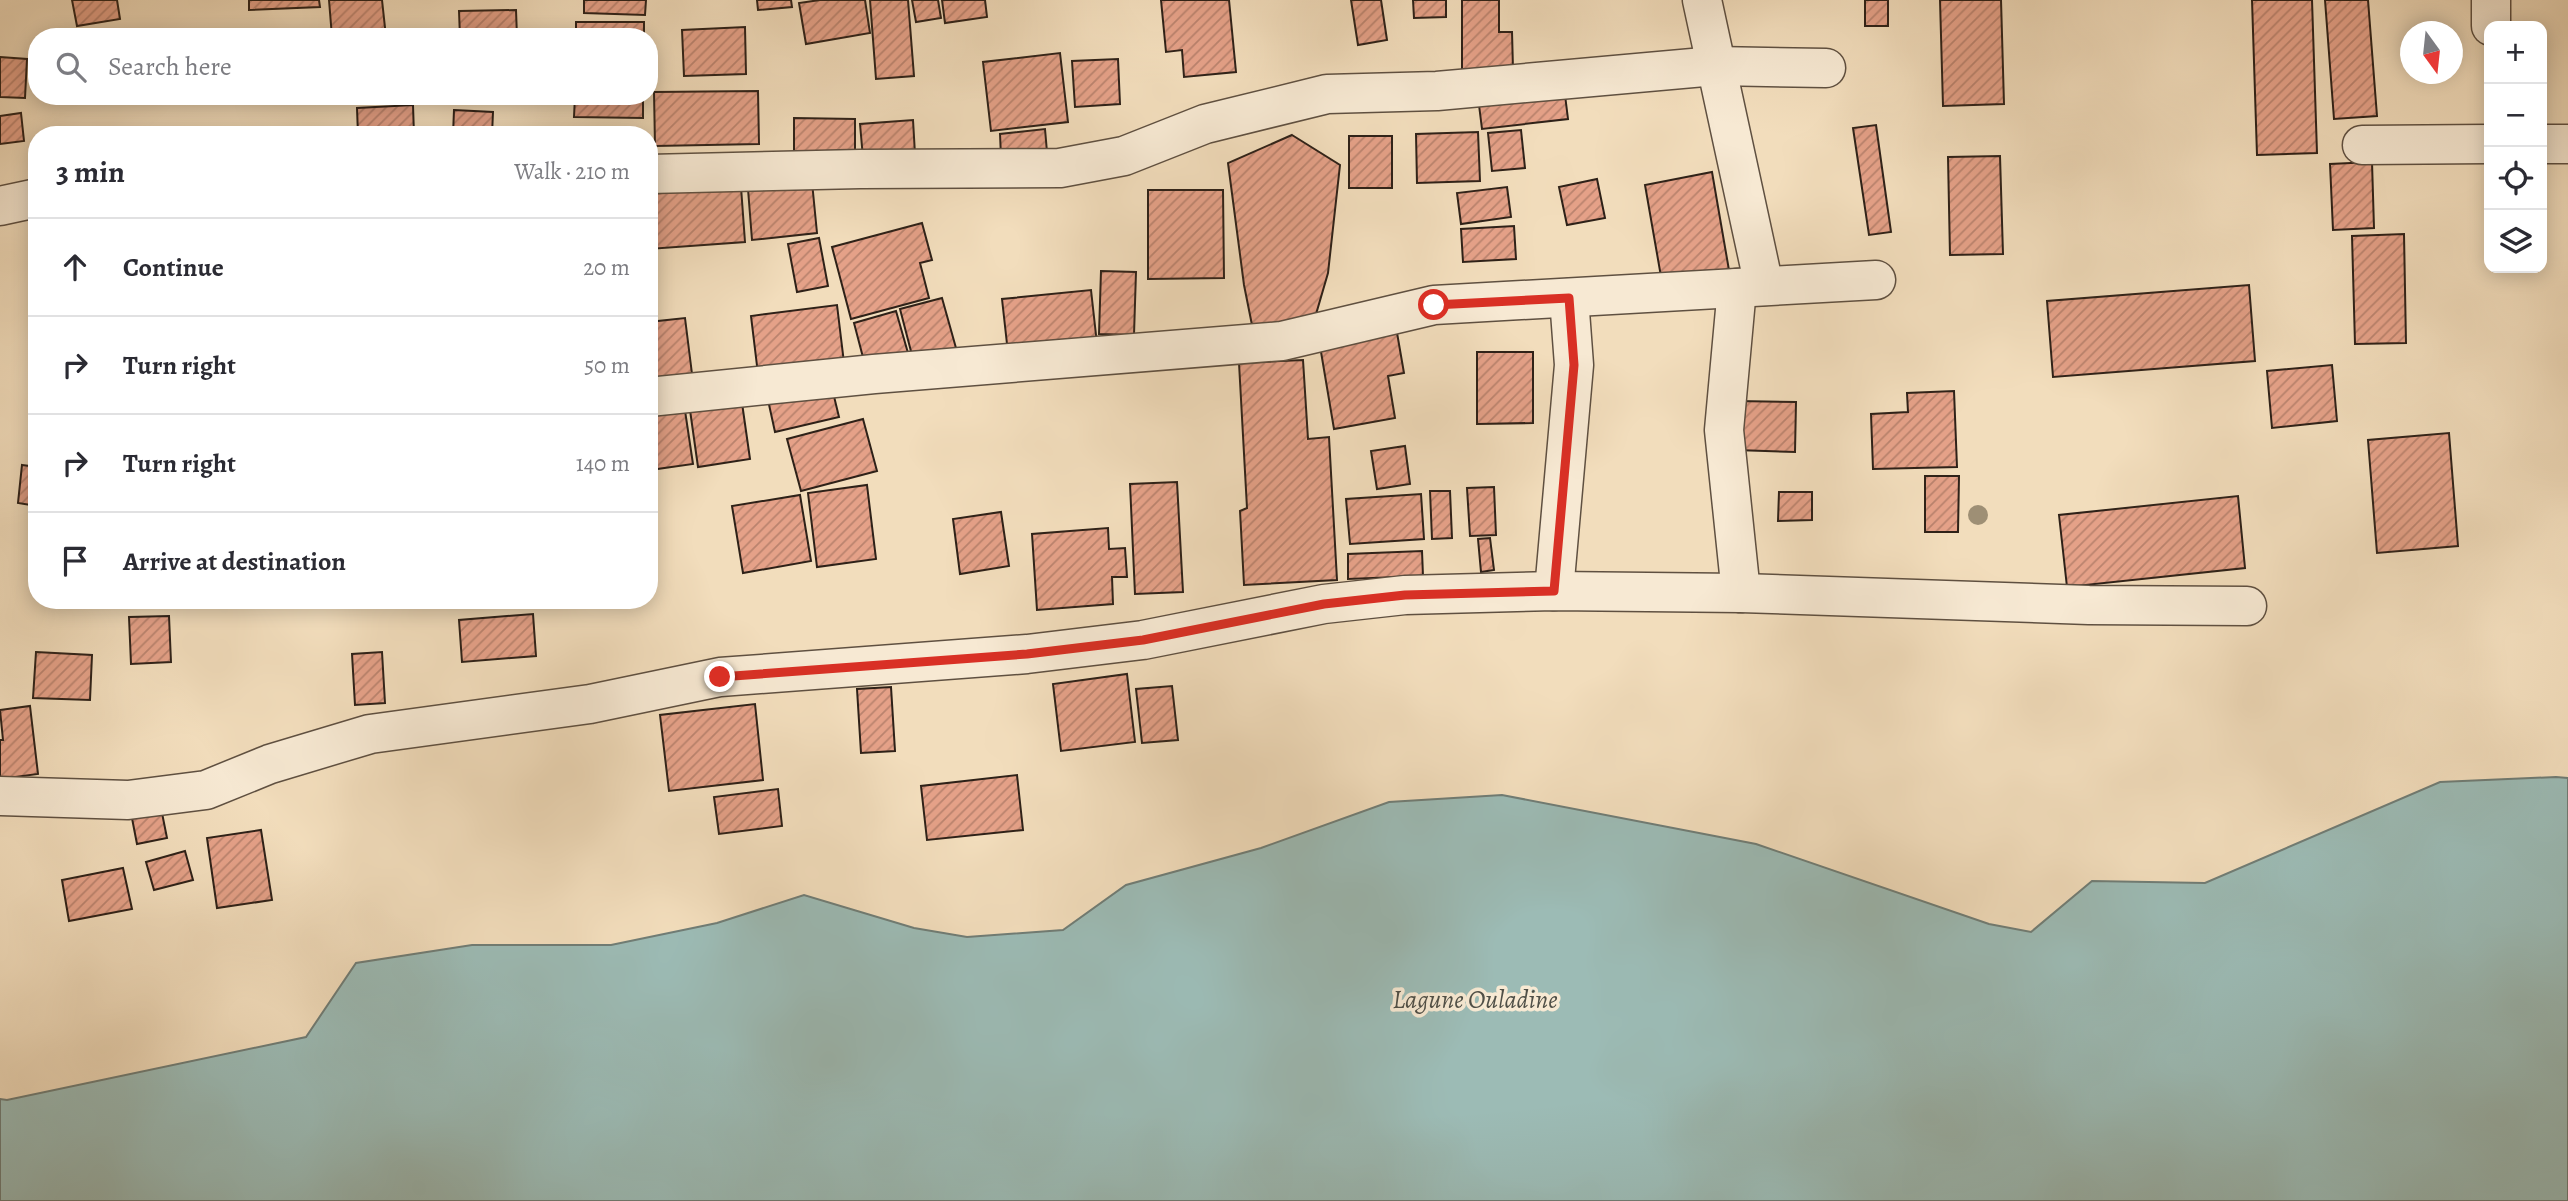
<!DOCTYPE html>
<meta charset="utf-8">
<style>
:root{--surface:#fff;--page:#f2f2f3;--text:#2b2b33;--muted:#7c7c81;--line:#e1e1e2}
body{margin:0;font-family:Alegreya,serif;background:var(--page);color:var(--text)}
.controls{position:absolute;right:21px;top:21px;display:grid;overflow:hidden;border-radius:14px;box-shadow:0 4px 18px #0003}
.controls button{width:63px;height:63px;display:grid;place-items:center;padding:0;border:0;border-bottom:2px solid var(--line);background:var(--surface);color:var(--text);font:35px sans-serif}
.compass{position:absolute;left:2400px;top:21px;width:63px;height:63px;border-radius:50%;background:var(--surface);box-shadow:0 4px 18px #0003;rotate:165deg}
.stop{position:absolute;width:21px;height:21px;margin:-16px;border:5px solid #d93025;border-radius:50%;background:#fff}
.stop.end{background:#d93025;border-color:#fff;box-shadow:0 2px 7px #0008}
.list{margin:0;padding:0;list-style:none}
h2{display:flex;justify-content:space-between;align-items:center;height:91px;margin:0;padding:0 28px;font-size:30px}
h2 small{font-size:23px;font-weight:400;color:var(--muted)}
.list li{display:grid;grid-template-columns:46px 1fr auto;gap:21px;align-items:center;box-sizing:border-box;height:98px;padding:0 28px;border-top:2px solid var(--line)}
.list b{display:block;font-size:26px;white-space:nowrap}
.list em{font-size:23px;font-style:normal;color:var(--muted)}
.icon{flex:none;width:38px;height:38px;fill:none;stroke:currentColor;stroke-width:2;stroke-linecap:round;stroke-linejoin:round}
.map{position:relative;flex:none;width:2568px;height:1201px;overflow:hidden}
.search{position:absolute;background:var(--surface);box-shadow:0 4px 18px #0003;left:28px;top:28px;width:630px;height:77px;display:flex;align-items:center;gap:18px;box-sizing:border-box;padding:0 24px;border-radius:28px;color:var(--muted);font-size:26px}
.panel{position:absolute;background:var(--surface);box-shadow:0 4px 18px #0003;left:28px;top:126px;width:630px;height:483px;border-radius:28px}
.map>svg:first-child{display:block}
</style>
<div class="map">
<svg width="2568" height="1201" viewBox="0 0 2568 1201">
<defs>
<pattern id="building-hatch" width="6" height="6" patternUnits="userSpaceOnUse" patternTransform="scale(1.75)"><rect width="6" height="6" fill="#e5a188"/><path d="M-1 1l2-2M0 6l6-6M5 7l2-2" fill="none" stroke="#ba836e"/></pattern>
</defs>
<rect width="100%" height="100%" fill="#f2ddbc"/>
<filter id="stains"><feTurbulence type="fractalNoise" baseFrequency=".00286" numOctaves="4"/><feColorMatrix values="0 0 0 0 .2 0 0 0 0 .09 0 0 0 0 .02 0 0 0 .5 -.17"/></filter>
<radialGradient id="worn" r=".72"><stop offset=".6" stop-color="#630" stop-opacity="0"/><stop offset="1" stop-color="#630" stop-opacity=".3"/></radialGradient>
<polygon fill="#9cbbb5" stroke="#707d76" stroke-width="2" points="2556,777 2568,778 2568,1201 0,1201 0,1099 7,1100 306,1037 356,963 472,945 611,945 717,923 804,895 914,928 967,937 1063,930 1126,885 1261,848 1389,802 1502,795 1756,844 1989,924 2031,932 2092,881 2205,883 2440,782"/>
<g fill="url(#building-hatch)" stroke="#2e2118" stroke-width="2">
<polygon points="72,0 117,0 120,19 77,26"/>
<polygon points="249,0 319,0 320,7 249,10"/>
<polygon points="329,0 382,0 386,37 332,37"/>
<polygon points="584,0 646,0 645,15 584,13"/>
<polygon points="757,0 791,0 792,7 758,10"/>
<polygon points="820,0 865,0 870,33 806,44 799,3"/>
<polygon points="870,0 908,0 914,76 876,79"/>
<polygon points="912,0 938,0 941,18 916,22"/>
<polygon points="942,0 985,0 987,17 945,23"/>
<polygon points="1161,0 1229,0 1236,72 1184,77 1182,50 1166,52"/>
<polygon points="1351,0 1381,0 1387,40 1358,45"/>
<polygon points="1413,0 1446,0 1446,17 1414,18"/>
<polygon points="1462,0 1499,0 1499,32 1512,32 1513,69 1462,69"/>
<rect x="1865" y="0" width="23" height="26"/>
<polygon points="1940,0 2001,0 2004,104 1943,106"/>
<polygon points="2252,0 2312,0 2317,153 2257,155"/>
<polygon points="2325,0 2368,0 2377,116 2334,119"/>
<polygon points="516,10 517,37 460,37 459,11"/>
<rect x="576" y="22" width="68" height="15"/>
<polygon points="745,27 746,74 684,76 682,30"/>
<polygon points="1060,53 1068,122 991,131 983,62"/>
<polygon points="0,57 27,59 25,98 0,97"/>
<polygon points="1118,59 1120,104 1075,107 1072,61"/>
<polygon points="1564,87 1568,119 1482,129 1478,97"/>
<polygon points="758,91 759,144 655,146 654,92"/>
<polygon points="575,96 643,96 643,118 574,117"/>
<polygon points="413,105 414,135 358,135 357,108"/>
<polygon points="454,110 493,112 492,135 453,135"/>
<polygon points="21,113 24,141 0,144 0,116"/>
<polygon points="794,118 855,119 855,158 794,158"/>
<polygon points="913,120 915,154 863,158 860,124"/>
<polygon points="1876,125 1891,232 1869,235 1853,128"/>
<polygon points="1045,129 1047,152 1001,157 1000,134"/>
<polygon points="1521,130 1525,168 1492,171 1488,133"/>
<polygon points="1478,132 1480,181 1417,183 1416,134"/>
<polygon points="1292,135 1340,165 1328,273 1314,321 1253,330 1244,285 1228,163"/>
<rect x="1349" y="136" width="43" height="52"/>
<polygon points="2000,156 2003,254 1950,255 1948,157"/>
<polygon points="2372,162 2374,228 2333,230 2330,164"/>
<polygon points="1712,172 1730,276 1663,288 1645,185"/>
<polygon points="1597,179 1605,218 1567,225 1559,187"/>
<polygon points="812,182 817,233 752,240 748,189"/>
<polygon points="741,187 745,242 649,249 649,194"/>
<polygon points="1507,187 1511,217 1461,224 1457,193"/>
<polygon points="1148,190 1223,190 1224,278 1148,279"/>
<polygon points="922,223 932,260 920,263 929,298 851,319 832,247"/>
<polygon points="1514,226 1516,259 1463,262 1461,229"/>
<polygon points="2404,234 2406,343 2355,344 2352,236"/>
<polygon points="819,238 828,286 797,292 788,244"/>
<polygon points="1101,271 1136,272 1134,335 1099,334"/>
<polygon points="2249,285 2255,361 2053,377 2047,301"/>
<polygon points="1091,290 1097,344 1008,353 1002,299"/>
<polygon points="942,298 956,348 913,359 900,309"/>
<polygon points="837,305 844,363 758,374 751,316"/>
<polygon points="896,311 908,353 865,365 854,323"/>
<polygon points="685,318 693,382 649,388 649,322"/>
<polygon points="1396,327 1404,373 1388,376 1395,418 1334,429 1319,340"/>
<polygon points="1477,352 1533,352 1533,423 1477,424"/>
<polygon points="1303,360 1308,439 1329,437 1337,580 1244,585 1240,511 1247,508 1239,363"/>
<polygon points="2332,365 2337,421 2272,428 2267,371"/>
<polygon points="831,384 839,417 775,432 768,400"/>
<polygon points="1954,391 1957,467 1873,469 1871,414 1908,412 1907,393"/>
<polygon points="1737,401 1796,402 1795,452 1736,450"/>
<polygon points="742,403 750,459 698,467 690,410"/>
<polygon points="684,404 693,464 650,470 649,409"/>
<polygon points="863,419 877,471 801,491 787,439"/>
<polygon points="2449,433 2458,546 2377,553 2368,440"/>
<polygon points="1405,446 1410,484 1377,489 1371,451"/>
<polygon points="22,465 37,467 37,506 18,503"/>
<polygon points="1925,476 1959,476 1958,532 1925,532"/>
<polygon points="1177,482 1183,592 1135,594 1130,484"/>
<polygon points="867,485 876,559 817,567 808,493"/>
<polygon points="1494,487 1496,535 1470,536 1467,488"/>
<polygon points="1430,491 1450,491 1452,538 1432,539"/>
<polygon points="1779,492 1812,492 1812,520 1778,521"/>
<polygon points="1421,494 1424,539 1350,544 1346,499"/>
<polygon points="800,495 811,561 743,573 732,506"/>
<polygon points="2238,496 2245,568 2067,587 2059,515"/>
<polygon points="1001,512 1009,566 960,574 953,519"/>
<polygon points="1108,528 1109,549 1125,548 1127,577 1112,577 1113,604 1037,610 1032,534"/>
<polygon points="1490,538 1494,570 1481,572 1478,539"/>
<polygon points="1422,551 1423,576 1348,579 1348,554"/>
<rect x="376" y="600" width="60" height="3"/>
<polygon points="533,614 536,656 462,662 459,620"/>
<polygon points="169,616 171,662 131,664 129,617"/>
<polygon points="36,652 92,655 90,700 33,698"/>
<polygon points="382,652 385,703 355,705 352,654"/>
<polygon points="1127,674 1135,742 1061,751 1053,684"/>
<polygon points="1172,686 1178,740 1142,743 1136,689"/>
<polygon points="891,687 895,751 861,753 857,689"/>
<polygon points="755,704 763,780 669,791 660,715"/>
<polygon points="30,706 38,774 0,779 0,740 3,740 0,710"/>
<polygon points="1017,775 1023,830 927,840 921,786"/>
<polygon points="778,789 782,826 719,834 714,797"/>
<polygon points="161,808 167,838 137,844 131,813"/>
<polygon points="261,830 272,900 217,908 207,838"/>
<polygon points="185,851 193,880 154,890 146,862"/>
<polygon points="123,868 132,909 69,921 62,880"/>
</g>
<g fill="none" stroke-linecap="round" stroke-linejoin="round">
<g stroke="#5f5041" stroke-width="41">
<g id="minor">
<polyline points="1702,0 1764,286"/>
<polyline points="2491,0 2491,26"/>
<polyline points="2542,144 2568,144"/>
<polyline points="2362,145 2489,144"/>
<polyline points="649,174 860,169 1060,168 1124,156 1205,124 1327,94 1437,91 1715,66 1826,68"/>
<polyline points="0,206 37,198"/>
<polyline points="1737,288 1724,430 1741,593"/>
<polyline points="649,397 874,374 1282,341 1434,305 1876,280"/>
<polyline points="1554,591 1574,365 1569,298"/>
<polyline points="0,796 128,800 206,790 270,764 370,734 590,704 720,677 1027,654 1143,640 1324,604 1405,595 1554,591 1741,593 2089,605 2247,606"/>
</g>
</g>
<use href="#minor" stroke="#f7e9d3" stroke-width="38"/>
</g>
<circle fill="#9e8f75" cx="1978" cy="515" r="10"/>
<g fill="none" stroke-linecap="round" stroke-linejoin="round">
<polyline stroke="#d93025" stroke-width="9" points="720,677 1027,654 1143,640 1324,604 1405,595 1554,591 1574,365 1569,298 1434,305"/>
</g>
<g text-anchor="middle" stroke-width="7" stroke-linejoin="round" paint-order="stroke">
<g font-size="26" font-style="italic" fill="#4f4f47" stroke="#f7e9d3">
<text x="1475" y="1008">Lagune Ouladine</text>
</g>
</g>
<rect width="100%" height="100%" filter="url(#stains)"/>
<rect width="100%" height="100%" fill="url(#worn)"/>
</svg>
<div class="controls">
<button>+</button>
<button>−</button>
<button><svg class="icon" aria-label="locate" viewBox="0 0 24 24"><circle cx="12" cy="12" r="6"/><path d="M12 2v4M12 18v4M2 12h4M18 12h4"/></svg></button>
<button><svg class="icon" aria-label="layers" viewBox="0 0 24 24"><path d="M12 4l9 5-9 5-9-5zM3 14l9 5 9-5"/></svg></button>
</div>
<svg class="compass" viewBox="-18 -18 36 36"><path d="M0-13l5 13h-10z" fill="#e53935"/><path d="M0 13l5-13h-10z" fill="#7c7c81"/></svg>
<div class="stop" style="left:1434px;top:305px"></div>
<div class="stop end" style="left:720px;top:677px"></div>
<div class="search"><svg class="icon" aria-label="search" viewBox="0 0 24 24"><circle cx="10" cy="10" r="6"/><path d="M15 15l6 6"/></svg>Search here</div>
<section class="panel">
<h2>3 min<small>Walk · 210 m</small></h2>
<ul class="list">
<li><svg class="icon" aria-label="ahead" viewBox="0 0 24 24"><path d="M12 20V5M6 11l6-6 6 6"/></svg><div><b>Continue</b></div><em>20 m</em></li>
<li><svg class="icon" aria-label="right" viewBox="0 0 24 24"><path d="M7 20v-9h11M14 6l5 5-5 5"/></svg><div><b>Turn right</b></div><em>50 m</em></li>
<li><svg class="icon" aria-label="right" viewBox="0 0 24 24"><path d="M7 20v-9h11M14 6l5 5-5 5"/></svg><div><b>Turn right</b></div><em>140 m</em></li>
<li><svg class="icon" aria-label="arrive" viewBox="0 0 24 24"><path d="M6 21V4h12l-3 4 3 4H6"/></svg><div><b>Arrive at destination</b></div></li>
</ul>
</section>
</div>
